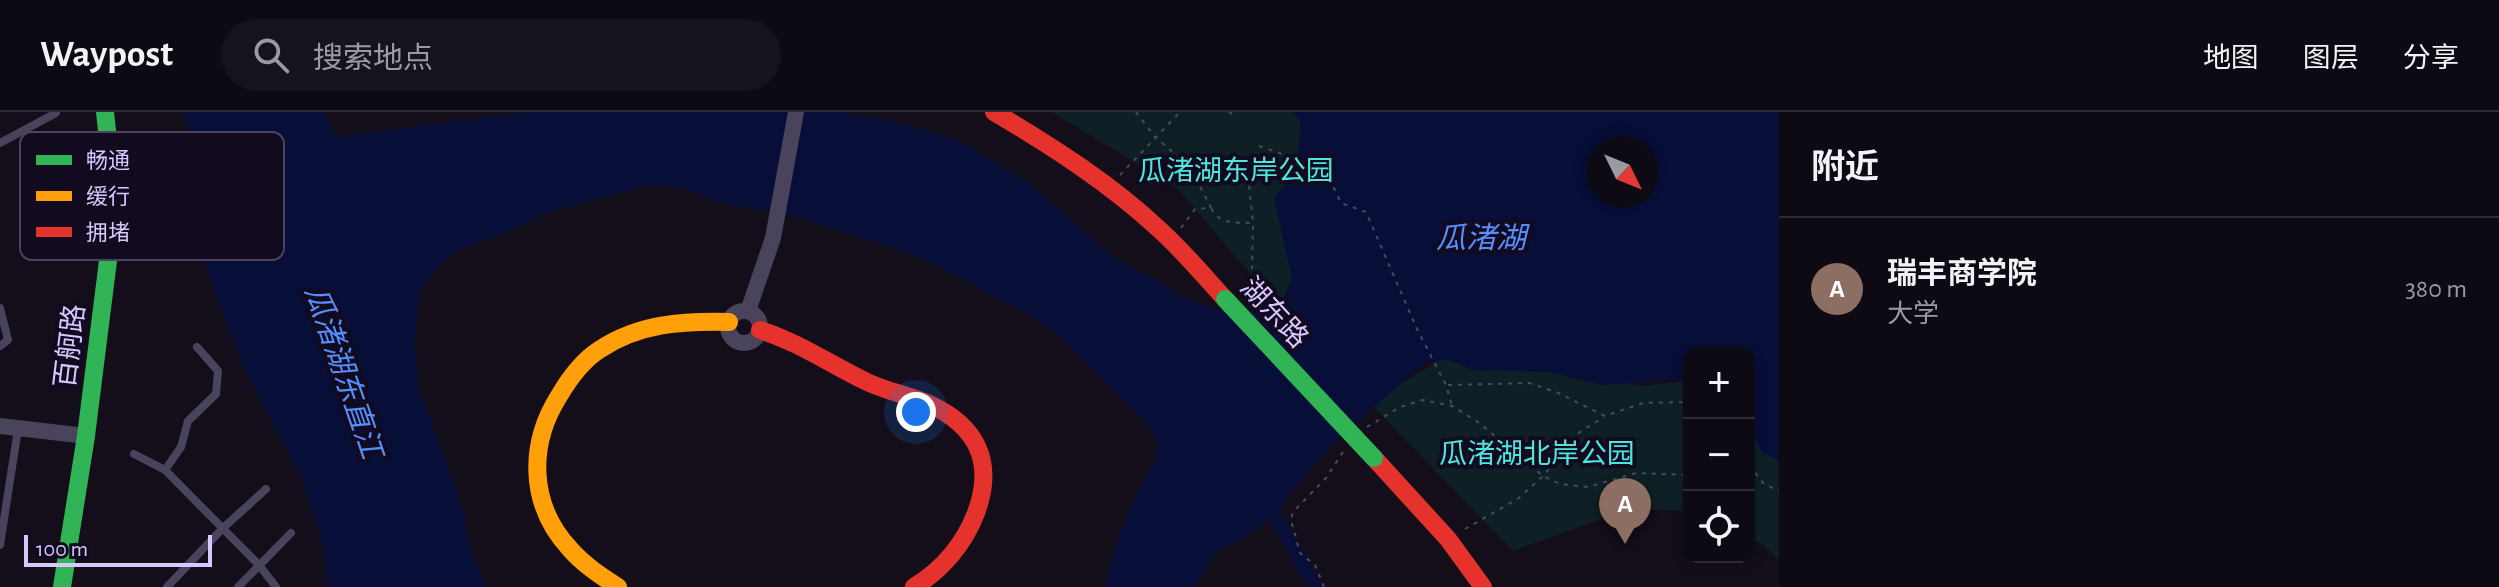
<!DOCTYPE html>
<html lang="zh">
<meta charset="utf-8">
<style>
:root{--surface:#0e0a14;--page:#17131d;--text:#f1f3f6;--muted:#9b9aa0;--line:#2e2b34;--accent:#9486af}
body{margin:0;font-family:"Alegreya Sans","Noto Sans SC",sans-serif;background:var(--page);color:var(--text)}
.controls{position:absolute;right:24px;bottom:24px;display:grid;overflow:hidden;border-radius:16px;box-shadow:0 4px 12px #0003}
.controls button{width:72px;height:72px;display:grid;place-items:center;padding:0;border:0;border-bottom:2px solid var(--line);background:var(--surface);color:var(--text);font:40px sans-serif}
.compass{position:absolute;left:1587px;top:24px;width:72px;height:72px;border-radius:50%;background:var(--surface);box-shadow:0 4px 12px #0003;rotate:133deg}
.scale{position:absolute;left:24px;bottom:20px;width:188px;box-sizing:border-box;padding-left:8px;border:4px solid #d9c7ff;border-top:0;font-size:22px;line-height:28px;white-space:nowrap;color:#d9c7ff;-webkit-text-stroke:6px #120a1e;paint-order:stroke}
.you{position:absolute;left:916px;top:300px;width:28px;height:28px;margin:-20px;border:6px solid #fff;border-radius:50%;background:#1a73e8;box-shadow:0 0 0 12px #1a73e833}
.badge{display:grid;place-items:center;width:52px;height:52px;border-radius:50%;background:var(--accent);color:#fff;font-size:26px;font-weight:700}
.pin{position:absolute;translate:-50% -66px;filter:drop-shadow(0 2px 4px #0008)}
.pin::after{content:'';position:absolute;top:42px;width:28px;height:24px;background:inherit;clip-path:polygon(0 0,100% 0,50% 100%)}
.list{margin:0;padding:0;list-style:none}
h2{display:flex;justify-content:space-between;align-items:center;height:104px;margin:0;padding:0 32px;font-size:34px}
h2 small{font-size:26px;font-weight:400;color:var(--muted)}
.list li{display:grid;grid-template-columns:52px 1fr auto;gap:24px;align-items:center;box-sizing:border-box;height:144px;padding:0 32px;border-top:2px solid var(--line)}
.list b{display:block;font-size:30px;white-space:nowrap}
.list p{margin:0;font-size:26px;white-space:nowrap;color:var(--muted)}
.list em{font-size:26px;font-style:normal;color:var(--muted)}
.icon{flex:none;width:44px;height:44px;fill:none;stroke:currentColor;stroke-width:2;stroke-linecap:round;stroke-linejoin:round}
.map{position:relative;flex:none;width:1779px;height:475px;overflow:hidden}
header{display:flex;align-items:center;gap:48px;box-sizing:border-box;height:112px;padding:0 40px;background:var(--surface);border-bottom:2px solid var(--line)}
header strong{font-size:38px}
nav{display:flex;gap:44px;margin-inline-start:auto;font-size:28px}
.search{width:560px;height:72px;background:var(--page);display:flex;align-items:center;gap:20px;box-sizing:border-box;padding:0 28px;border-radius:44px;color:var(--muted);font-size:30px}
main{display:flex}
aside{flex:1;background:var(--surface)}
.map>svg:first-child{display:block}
</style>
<header>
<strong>Waypost</strong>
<div class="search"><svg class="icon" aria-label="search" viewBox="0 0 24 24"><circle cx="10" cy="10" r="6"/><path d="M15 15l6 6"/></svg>搜索地点</div>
<nav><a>地图</a><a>图层</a><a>分享</a></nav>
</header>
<main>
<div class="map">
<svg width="1779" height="475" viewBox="0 0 1779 475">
<rect width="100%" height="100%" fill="#130e1a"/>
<g fill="#0e2026">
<polygon points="1052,0 1307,0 1305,167 1282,199 1177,76"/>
<polygon points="1454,239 1569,258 1641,274 1689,269 1689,399 1629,397 1513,439 1370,291"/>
<polygon points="1749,304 1779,352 1779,447 1760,431 1749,426"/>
</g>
<path fill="#070e38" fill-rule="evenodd" d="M183,0h142l10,25 191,-25h316l64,12 56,18 65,40 88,76 55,30 12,10 53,17 46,-11 11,-26 -18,-80 24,-28 2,-49 -8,-9h487v348l-16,-7 -14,-23v-77h-60v26l-88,6 -51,-13 -77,-2 -24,-10 -23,2 -83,72 -52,58 -15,21 -20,17 -42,24 -19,33h-90l8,-33 19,-51 25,-46v-17l-14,-21 -92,-91 -92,-51 -52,-25 -104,-33 -44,-10 -30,-4 -46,-17 -18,-3 -20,1 -101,28 -36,18 -46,17 -24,17 -16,22 -6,31 -1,26 4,43 44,121 11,50 13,28h-159l-5,-41 -22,-69 -58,-111 -37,-99 1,-34 -6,-33 -9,-31 -5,-45zM1599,36h48v48h-48z"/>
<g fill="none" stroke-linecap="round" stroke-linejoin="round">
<polyline stroke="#070e38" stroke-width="14" points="1266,388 1315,475"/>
<g stroke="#444c5d" stroke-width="2" stroke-dasharray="4 6" stroke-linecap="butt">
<polyline points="1136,0 1155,25 1190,55 1211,96"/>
<polyline points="1229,0 1232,2"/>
<polyline points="1259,34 1325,57 1341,91 1366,100 1417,217 1446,273 1452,294"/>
<polyline points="1246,44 1253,111 1252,157"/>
<polyline points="1120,63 1180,0"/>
<path d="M1181,116l14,-19 16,-1c9,17 23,14 40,15"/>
<polyline points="1448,273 1529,271 1556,280 1605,304 1643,291 1689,290"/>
<polyline points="1367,315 1400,295 1423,288 1452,294 1478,310 1543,364 1560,372 1588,375 1636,361 1689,363"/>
<polyline points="1749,353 1764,372 1779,379"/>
<polyline points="1465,417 1519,386 1543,364 1580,320 1604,305"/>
<polyline points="1324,475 1315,453 1300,441 1291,408 1293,400 1326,366 1343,340"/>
</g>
<g stroke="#49435b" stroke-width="8">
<polyline points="0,31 56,1"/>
<polyline points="0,196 8,228 0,234"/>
<polyline points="134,342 165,358 259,453 276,475"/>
<polyline points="165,358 181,335 188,309 216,282 218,259 197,235"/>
<polyline points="0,433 18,317"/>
<polyline points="167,475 222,417 266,377"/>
<polyline points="238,475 291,421"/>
</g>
<g stroke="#49435b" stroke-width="16">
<circle cx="744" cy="215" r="16"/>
<polyline points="748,199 773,126 796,0"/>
<polyline points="0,314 86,324"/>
</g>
<polyline stroke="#30b455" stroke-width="18" points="62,475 86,324 115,93 105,0"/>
<path stroke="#ff9f0a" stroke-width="18" d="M618,475c-17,-11 -34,-22 -48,-38 -41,-44 -42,-104 -11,-153 10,-17 23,-35 40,-46 40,-27 84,-29 130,-28"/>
<g stroke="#e5322d" stroke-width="18">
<path d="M994,0c59,35 117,72 167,119 23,21 43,45 64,68"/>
<path d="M760,218c38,12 70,34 105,51 20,10 43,14 64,23 48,22 66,58 47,109 -12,31 -34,57 -62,74"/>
<polyline points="1374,346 1448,427 1483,475"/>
</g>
<polyline stroke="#30b455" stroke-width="18" points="1225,187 1374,346"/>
</g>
<g text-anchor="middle" stroke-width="8" stroke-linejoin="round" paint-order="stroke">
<g font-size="28" fill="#4de5de" stroke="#120a1e">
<text x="1236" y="68">瓜渚湖东岸公园</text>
<text x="1537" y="351">瓜渚湖北岸公园</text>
</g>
<g font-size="28" fill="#d9c7ff" stroke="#120a1e">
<text transform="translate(1275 200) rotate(47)" y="10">湖东路</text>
<text transform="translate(69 234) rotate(-83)" y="10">百舸路</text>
</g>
<g font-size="30" font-style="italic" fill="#558eff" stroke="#120a1e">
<text x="1481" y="136">瓜渚湖</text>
<text transform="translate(344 260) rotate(71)" y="10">瓜渚湖东直江</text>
</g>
</g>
<rect x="20" y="20" width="264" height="128" rx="12" fill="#120a1e" stroke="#4e4362" stroke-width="2"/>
<rect x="36" y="43" width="36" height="10" fill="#30b455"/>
<rect x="36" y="79" width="36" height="10" fill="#ff9f0a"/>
<rect x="36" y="115" width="36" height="10" fill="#e5322d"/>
<g font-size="22" fill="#d9c7ff">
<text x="86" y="56">畅通</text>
<text x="86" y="92">缓行</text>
<text x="86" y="128">拥堵</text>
</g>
</svg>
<div class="controls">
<button>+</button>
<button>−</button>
<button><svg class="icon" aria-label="locate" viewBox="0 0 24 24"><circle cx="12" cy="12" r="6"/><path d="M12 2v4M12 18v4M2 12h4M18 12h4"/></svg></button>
</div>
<svg class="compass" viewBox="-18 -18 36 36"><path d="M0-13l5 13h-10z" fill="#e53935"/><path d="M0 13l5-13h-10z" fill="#9b9aa0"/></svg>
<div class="scale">100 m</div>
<div class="you"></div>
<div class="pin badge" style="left:1625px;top:432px;background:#8d6e63">A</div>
</div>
<aside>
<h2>附近<small></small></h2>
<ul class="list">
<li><span class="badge" style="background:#8d6e63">A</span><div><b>瑞丰商学院</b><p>大学</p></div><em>380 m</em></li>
</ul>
</aside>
</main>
